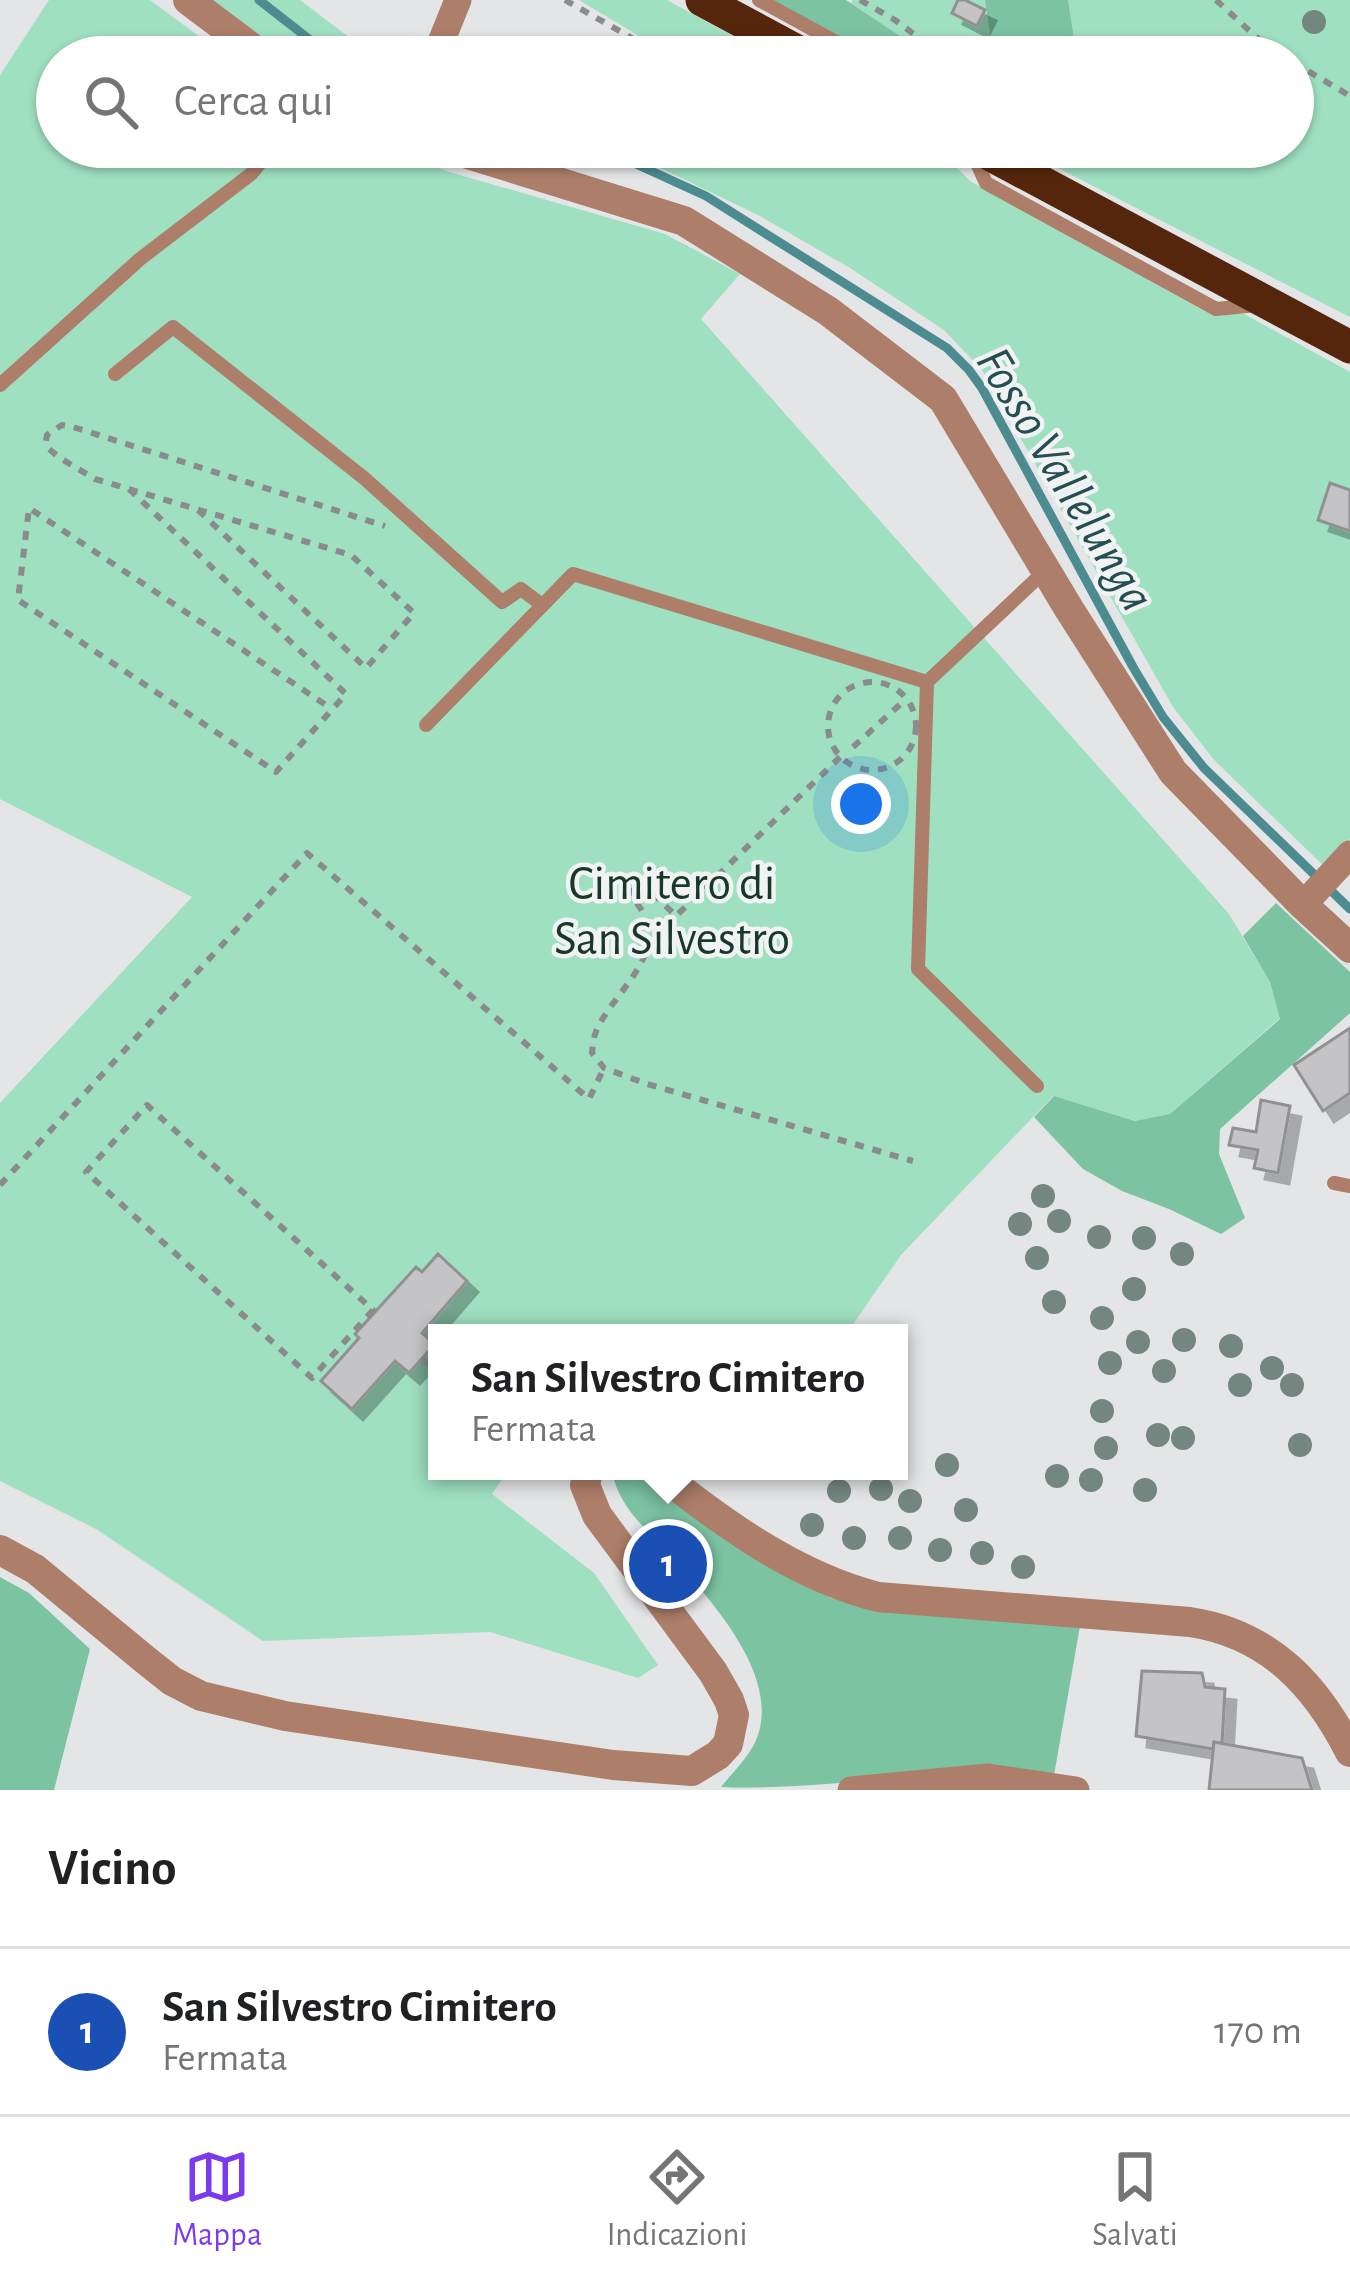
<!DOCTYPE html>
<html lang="it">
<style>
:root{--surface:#fff;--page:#f6f6f6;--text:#202124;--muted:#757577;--line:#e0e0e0;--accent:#7c3aed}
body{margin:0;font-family:"Alegreya Sans",sans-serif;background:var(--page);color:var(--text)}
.you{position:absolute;left:861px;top:804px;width:42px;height:42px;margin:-30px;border:9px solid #fff;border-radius:50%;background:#1a73e8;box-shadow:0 0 0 18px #1a73e833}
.badge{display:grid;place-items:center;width:78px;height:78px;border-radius:50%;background:var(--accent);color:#fff;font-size:39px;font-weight:700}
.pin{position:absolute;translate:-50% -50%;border:6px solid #fff;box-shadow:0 3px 12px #0006}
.popup{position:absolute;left:428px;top:1324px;width:480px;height:156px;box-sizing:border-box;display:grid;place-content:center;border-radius:0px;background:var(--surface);filter:drop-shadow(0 3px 9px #0005);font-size:39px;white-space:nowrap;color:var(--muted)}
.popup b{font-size:45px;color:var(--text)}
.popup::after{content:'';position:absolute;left:50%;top:100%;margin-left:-24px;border:24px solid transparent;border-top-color:var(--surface)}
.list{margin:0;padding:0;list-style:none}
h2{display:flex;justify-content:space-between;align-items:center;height:156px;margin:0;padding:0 48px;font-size:51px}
h2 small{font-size:39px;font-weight:400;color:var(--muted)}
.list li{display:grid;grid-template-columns:78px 1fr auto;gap:36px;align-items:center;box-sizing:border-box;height:168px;padding:0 48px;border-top:3px solid var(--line)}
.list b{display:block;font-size:45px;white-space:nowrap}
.list p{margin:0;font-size:39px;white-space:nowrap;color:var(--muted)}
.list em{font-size:39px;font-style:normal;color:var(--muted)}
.icon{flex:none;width:66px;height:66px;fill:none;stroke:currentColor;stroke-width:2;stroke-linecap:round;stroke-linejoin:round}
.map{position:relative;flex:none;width:1350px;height:1790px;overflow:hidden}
.search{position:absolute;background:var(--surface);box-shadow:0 3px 9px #0004;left:36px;right:36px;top:36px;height:132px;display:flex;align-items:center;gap:30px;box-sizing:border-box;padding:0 42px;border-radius:66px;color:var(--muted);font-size:45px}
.sheet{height:324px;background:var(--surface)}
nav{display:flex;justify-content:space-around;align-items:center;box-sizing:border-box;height:168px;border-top:3px solid var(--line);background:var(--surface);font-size:33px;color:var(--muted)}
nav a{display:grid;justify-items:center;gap:6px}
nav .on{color:var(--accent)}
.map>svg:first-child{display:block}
</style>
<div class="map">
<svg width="1350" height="1790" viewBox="0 0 1350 1790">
<defs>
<filter id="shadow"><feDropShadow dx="11" dy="11" stdDeviation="0" flood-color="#0004"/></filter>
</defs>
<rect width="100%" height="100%" fill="#e3e5e7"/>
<g fill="#9fe0c0">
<polygon points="49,0 150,0 227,57 57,57 57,147 390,147 446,171 665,234 740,274 701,319 1229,914 1270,982 1280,1018 1170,1114 1136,1121 1053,1096 901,1255 847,1333 437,1333 437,1471 508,1471 492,1494 594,1573 658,1665 638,1678 490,1632 263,1641 96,1529 0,1481 0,1103 192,897 0,799 0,75"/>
<polygon points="210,0 300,0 375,57 288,57"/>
<polygon points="579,0 667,0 771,57 656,57 659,48"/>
<polygon points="853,0 985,0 992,47 1002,57 932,57 851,3"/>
<polygon points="1068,0 1350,0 1350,317 1054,166 1056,147 1293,147 1293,57 1077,57"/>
<polygon points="617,147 936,147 970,181 1206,312 1244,314 1350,372 1350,839 1327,869 1214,760 1173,707 982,370 944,330 850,268 760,216"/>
</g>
<g fill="#7cc3a2">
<polygon points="769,0 846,0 932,57 864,57 848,44"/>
<polygon points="985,0 1068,0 1077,57 1002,57 992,47"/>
<polygon points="1276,903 1350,972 1350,1013 1220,1129 1219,1154 1245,1218 1221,1234 1169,1209 1122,1191 1083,1169 1034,1117 1054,1096 1135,1121 1170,1114 1280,1019 1270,982 1243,936"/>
<path d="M630,1471l9,3 42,33 80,53 70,38 63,14 186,14 -27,155c-39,-2 -81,-10 -120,-6 -64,5 -150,15 -212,12 12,-15 31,-33 37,-52 22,-65 -56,-145 -96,-189 -20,-21 -39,-37 -48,-66l5,-8z"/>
<polygon points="0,1577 29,1593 90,1649 54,1790 0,1790"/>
</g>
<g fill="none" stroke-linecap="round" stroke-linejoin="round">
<g stroke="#4c8c91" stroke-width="9">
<polyline points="259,0 332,57"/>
<polyline points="578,147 636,164 706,196 947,348 969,370 982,388 1133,667 1163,717 1204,768 1350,909"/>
</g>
</g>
<g fill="#c4c4c6" stroke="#919193" stroke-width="3" filter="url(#shadow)">
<polygon points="958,0 965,0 985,10 977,26 952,13"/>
<polygon points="1330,483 1350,490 1350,531 1318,520"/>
<polygon points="1350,1028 1350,1093 1323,1111 1294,1065"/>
<polygon points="1261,1100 1290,1106 1278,1173 1254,1168 1258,1150 1229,1145 1233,1128 1256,1132"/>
<polygon points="438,1254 467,1281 422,1333 435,1344 409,1373 395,1361 352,1409 321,1381 359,1338 355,1334 416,1267 422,1272"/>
<polygon points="1142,1671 1202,1673 1205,1687 1225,1689 1222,1744 1214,1742 1213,1749 1136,1736"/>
<polygon points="1214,1742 1302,1758 1312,1790 1209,1790"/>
</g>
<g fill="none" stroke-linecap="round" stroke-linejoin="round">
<g stroke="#898b8c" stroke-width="6" stroke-dasharray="9 9" stroke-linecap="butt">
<polyline points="565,0 653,50"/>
<polyline points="860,0 895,20 944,57"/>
<polyline points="1216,0 1265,45 1286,57"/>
<polyline points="979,41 991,57"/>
<polyline points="1293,62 1350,96"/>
<polyline points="129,489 346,694 276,772 18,600 29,508 332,709"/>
<polyline points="198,510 366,668 414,613 351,555 95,479 60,458 49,449 46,441 47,435 62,425 73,427 385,526"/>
<circle cx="872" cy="726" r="44"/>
<polyline points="853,747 905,700"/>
<path d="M840,757l-164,159 -35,-34 -12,12c49,51 -5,86 -30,131 -5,9 -6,18 -7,28l12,15 43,16 266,77"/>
<polyline points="0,1185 307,853 589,1099 604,1068"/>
<polyline points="373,1310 312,1378 86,1172 147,1105 373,1310 374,1313"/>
<polyline points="422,1360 437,1370"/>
</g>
<g stroke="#ad7e69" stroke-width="14">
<polyline points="759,0 845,47 852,57"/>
<polyline points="972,152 986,183 1216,309 1257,305"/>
<polyline points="115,374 173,327 364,478 502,602 521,589 542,605"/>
<polyline points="0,385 140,259 251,174 273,147"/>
<polyline points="426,725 573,574 927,682"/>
<polyline points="1037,1086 918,969 927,682 1046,570"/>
<polyline points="1334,1183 1350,1186"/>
</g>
<g stroke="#ad7e69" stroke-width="27">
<polyline points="435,57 458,0"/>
<polyline points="1303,905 1350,854"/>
<polyline points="851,1790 988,1777 1076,1790"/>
</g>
<g stroke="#ad7e69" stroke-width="30">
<polyline points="188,0 264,57"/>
<polyline points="445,147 684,221 828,311 943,399 1069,609 1173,772 1303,905 1350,948"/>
<path d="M657,1471c66,52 138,105 221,126l312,25c78,12 125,61 160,130"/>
<polyline points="0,1550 35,1569 148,1662 172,1681 201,1696 285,1716 613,1765 692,1771 718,1755 728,1744 734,1715 729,1700 713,1672 597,1515 585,1485 588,1471"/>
</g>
<g stroke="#56260c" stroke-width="33">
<polyline points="702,0 808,57"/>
<polyline points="976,147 1350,347"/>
</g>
</g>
<g fill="#73867f">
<circle cx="1314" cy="22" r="12"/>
<circle cx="1043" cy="1196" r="12"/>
<circle cx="1059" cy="1221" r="12"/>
<circle cx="1020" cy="1224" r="12"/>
<circle cx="1099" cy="1237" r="12"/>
<circle cx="1144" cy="1238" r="12"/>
<circle cx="1182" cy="1254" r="12"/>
<circle cx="1037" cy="1258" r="12"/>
<circle cx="1134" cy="1289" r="12"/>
<circle cx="1054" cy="1302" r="12"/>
<circle cx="1102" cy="1318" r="12"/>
<circle cx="1184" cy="1340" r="12"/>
<circle cx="1138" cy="1342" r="12"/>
<circle cx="1231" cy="1346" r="12"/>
<circle cx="1110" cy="1363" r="12"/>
<circle cx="1272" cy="1368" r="12"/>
<circle cx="1164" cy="1371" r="12"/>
<circle cx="1240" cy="1385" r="12"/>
<circle cx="1292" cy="1385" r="12"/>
<circle cx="1102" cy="1411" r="12"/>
<circle cx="1158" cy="1435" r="12"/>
<circle cx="1183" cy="1438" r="12"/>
<circle cx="1300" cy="1445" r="12"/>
<circle cx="1106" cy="1448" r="12"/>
<circle cx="947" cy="1465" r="12"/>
<circle cx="1057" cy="1476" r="12"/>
<circle cx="1091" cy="1480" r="12"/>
<circle cx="881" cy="1489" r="12"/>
<circle cx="1145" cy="1490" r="12"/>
<circle cx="839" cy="1491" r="12"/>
<circle cx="910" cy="1501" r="12"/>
<circle cx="966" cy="1510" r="12"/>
<circle cx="812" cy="1525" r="12"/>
<circle cx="854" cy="1538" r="12"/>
<circle cx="900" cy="1538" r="12"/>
<circle cx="940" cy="1550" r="12"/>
<circle cx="982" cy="1553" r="12"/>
<circle cx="1023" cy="1567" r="12"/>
</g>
<g text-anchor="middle" stroke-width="9" stroke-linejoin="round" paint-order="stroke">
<g font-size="48" fill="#18392a" stroke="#f0f2f4">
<text x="672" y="899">Cimitero di<tspan x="672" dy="55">San Silvestro</tspan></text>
</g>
<g font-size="51" font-style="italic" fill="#254e51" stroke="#f0f2f4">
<text transform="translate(1067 478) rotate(59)" y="18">Fosso Vallelunga</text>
</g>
</g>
</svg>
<div class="you"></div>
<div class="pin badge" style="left:668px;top:1564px;background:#1a4fb4">1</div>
<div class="popup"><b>San Silvestro Cimitero</b>Fermata</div>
<div class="search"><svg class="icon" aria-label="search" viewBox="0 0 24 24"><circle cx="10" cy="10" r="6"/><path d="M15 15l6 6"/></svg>Cerca qui</div>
</div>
<section class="sheet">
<h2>Vicino<small></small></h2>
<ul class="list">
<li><span class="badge" style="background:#1a4fb4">1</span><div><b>San Silvestro Cimitero</b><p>Fermata</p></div><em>170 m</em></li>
</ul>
</section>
<nav>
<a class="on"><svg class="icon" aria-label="map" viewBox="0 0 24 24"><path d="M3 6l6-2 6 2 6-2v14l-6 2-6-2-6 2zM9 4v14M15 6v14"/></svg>Mappa</a>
<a><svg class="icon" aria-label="directions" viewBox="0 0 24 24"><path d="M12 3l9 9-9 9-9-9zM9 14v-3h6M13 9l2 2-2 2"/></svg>Indicazioni</a>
<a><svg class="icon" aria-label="saved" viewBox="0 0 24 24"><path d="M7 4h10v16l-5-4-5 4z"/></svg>Salvati</a>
</nav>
